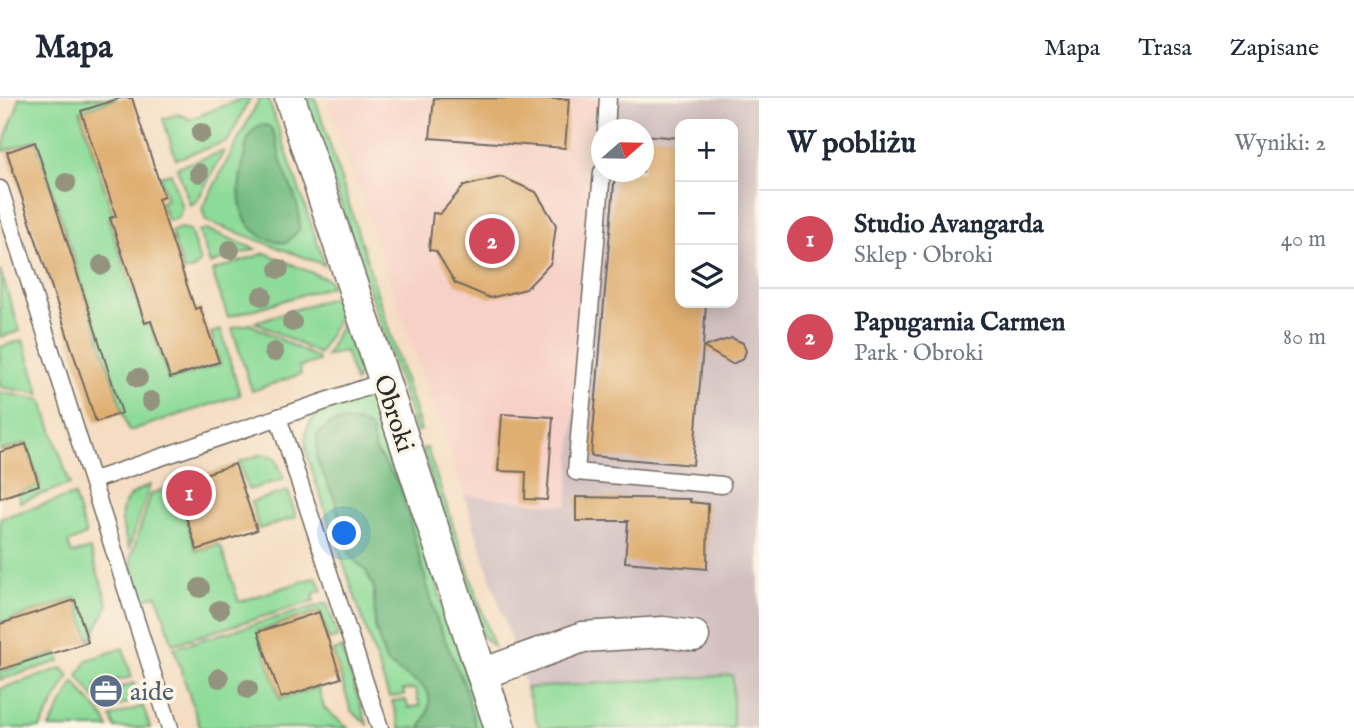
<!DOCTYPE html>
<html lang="pl">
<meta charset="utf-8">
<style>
:root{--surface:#fff;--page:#f6f6f7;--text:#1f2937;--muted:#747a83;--line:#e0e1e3;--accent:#d1495b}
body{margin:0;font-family:"IM FELL English",serif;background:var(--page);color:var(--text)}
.controls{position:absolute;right:21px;top:21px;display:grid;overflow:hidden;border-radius:14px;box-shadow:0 4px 18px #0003}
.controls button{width:63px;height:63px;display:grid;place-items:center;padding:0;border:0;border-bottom:2px solid var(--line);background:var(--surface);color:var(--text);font:35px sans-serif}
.compass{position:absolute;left:591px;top:21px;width:63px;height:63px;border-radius:50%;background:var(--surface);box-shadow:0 4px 18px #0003;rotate:70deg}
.you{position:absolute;left:345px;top:436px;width:24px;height:24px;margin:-18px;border:5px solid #fff;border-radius:50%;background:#1a73e8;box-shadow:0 0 0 10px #1a73e833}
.badge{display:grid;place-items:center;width:46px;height:46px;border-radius:50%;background:var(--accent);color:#fff;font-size:23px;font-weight:700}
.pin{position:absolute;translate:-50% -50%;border:4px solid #fff;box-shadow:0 2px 7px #0006}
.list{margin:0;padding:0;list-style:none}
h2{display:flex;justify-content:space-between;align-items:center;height:91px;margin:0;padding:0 28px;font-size:30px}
h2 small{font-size:23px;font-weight:400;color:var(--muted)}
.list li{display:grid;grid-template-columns:46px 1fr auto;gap:21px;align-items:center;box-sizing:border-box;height:98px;padding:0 28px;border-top:2px solid var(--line)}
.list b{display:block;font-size:26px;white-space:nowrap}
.list p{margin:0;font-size:23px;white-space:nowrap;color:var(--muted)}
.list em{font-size:23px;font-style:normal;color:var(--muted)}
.icon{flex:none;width:38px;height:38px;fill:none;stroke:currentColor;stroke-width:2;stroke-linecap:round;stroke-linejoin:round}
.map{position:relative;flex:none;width:759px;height:630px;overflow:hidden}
header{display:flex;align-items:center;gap:42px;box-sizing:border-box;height:98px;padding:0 35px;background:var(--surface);border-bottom:2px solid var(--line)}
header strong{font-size:33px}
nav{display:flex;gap:38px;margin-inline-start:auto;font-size:24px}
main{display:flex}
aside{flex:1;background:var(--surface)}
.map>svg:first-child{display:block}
</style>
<header>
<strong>Mapa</strong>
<nav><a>Mapa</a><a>Trasa</a><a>Zapisane</a></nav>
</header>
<main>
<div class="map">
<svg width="759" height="630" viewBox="0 0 759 630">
<rect width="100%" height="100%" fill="#fcf5e5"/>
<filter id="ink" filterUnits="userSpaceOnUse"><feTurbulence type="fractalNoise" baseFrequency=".0143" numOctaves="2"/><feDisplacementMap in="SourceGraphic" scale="14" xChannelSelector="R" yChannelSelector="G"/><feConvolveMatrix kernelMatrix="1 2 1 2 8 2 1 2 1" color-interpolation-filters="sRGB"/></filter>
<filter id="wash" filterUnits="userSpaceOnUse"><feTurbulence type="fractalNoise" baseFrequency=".00686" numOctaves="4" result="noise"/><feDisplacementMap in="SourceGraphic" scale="28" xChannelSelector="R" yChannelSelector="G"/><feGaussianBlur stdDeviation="1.57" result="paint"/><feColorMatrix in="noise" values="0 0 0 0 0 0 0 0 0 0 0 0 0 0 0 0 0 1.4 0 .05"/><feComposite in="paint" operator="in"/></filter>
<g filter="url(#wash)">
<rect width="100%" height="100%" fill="#f4ddc2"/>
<g fill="#f7d1c7">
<polygon points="327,0 601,0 567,408 464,397"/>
<polygon points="123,550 139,601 105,613 78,578 87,562"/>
</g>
<path fill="#d2bfc0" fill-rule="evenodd" d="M601,0h158v630h-26v-53l-207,13 -62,-193 103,11zM680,26h53v179h-53zM601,32h42v42h-42z"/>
<g fill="#8ddb99" stroke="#5c8362" stroke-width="2">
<path d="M19,0h98l-37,13 33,104 -5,3 36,107 6,-1 19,56 51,-16 -9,-31 10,-3 19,65 -111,36 -93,-291 -32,11c-1,-19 13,-34 15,-53z"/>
<polygon points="244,0 250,0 228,43 176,61 163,21 178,16 190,21"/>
<polygon points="260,0 268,0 325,167 206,123 202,111"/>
<polygon points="306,0 315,0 421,332 416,334"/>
<polygon points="224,53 197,103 190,107 177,69"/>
<polygon points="171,75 182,110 178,120 168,123 161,104 167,101 160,78"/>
<polygon points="180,130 190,132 200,164 194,171 184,174 171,133"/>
<polygon points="206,131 255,151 210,166 199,133"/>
<polygon points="265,155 329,182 331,188 228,219 212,173"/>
<polygon points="0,172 20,233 0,239"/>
<polygon points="335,199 341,215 319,256 255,224"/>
<polygon points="343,223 360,277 355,284 345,253 326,258"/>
<polygon points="250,226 317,260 319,263 299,269 301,276 252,293 232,230"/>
<polygon points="23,242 40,296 0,289 0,249"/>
<polygon points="0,294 42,302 70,386 20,404 17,395 40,387 26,345 0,353"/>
<path d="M367,298l23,67 6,-2 88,267h-84l-8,-27 14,-1 2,8 12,-2 -5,-17 -12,1 1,5 -15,2 -79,-232c-17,-53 15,-56 57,-69z"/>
<polygon points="427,350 494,549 483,539 422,351"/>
<polygon points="262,356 275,359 284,381 248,392 239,364"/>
<path d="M150,387l-21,63c-11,-30 -14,-50 21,-63z"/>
<polygon points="175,387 196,453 217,447 221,449 239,504 316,479 322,492 313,496 314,503 173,546 157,497 138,503 131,459 151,396"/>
<polygon points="288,393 296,419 259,431 251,404"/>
<polygon points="74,397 86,437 68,445 72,456 90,451 108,507 90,543 76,500 0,525 0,420"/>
<polygon points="327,505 338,539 329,542 320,513 258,533 280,601 318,589 324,610 348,630 200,630 174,550"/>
<polygon points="123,550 132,579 96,587 101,603 118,598 117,591 134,585 139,601 105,613 78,578 87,562"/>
<polygon points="341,550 367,626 351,613 333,553"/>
<polygon points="58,555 60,563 0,582 0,574"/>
<polygon points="62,570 69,578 40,630 0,630 0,591"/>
<polygon points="733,577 733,630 539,630 526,590"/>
<polygon points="74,584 106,623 108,630 49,630"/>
<polygon points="143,608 150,630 115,630 111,619"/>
</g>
<g fill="#72bb81" stroke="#4e7356" stroke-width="2">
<path d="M260,27l9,1c11,13 8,26 14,41 8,21 19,40 16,63l-13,13c-46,-4 -52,-42 -43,-79 3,-15 2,-30 17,-39z"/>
<path d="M341,323l21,2 9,6 4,21 25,35 37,136 27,63 12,44h-56c27,-45 -9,-44 -34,-66l-11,-35 -1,-39 -8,-17 -15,-14 -3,-8 -13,-49 -18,-40v-25l11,-10z"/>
</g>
<g id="blocks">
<g fill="#dfaf72">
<polygon points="121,0 132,0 164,99 158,101 195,211 200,209 219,264 170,280 151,223 145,225 128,173 110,120 116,118 81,13"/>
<polygon points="434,0 569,1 565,50 430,40"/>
<polygon points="643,37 680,40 680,205 706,205 703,249 732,240 743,245 746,253 743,261 732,266 703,249 693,367 591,358 615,74 643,74"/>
<polygon points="35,44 122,315 96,324 7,54"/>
<polygon points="502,79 536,94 556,127 551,165 526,191 490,200 455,185 436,153 429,152 433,115 440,116 464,88"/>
<polygon points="502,316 553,319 547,402 525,401 526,374 498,373"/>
<polygon points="26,346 39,387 0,400 0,354"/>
<polygon points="235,366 257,432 197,452 175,386"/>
<polygon points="576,399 690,401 690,404 708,406 707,471 625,464 628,423 576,423"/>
<polygon points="75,502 88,544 0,572 0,526"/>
<polygon points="319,514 341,580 281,600 258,534"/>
</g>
</g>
</g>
<g filter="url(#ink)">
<use href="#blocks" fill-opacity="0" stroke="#716960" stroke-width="2"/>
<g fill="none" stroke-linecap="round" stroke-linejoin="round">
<g stroke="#716960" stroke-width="19">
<g id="lane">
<polyline points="606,32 608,0"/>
<polyline points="602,74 576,374 722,387"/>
<polyline points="0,91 170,630"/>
<polyline points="278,319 380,630"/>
<polyline points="94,382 385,283"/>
</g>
</g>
<g stroke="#716960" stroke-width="33">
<g id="street">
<polyline points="290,0 500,630"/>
<polyline points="482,576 583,539 663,534 694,538"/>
</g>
</g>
<use href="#lane" stroke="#fff" stroke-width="16"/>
<use href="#street" stroke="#fff" stroke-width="30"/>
</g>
<g fill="#93937e">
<circle cx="201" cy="35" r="10"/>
<circle cx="199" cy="75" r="10"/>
<circle cx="66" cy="85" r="10"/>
<circle cx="230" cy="152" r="10"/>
<circle cx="102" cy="167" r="10"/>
<circle cx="279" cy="171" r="10"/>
<circle cx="262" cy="198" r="10"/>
<circle cx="292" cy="224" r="10"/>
<circle cx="274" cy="254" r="10"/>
<circle cx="138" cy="280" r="10"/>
<circle cx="151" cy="303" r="10"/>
<circle cx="200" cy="490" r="10"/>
<circle cx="219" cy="512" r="10"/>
<circle cx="219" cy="580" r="10"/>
<circle cx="248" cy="591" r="10"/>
</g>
</g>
<defs>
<g id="office-disc" transform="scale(1.75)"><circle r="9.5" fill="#5c6f8a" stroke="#fcf5e5"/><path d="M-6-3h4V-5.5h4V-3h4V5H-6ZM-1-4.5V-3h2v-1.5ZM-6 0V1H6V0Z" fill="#fff"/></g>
</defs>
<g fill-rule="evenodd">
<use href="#office-disc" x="106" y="593"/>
</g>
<g text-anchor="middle" stroke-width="7" stroke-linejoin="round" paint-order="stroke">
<g font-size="26" fill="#2b2b2b" stroke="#fcf5e5">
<text transform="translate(395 315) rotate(72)" y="9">Obroki</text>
</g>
<g font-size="26" fill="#4e5e75" stroke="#fcf5e5" text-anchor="start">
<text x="130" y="602">aide</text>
</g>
</g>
</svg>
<div class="controls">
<button>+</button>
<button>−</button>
<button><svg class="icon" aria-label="layers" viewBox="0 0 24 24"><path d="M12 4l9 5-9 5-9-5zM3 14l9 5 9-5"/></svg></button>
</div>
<svg class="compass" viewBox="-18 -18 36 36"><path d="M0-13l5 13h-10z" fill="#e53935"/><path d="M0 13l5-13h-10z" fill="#747a83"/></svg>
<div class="you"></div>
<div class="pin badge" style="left:189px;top:395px">1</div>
<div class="pin badge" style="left:492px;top:143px">2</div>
</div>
<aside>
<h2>W pobliżu<small>Wyniki: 2</small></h2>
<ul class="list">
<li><span class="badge">1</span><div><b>Studio Avangarda</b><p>Sklep · Obroki</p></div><em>40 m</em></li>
<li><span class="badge">2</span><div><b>Papugarnia Carmen</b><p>Park · Obroki</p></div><em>80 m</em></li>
</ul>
</aside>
</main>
